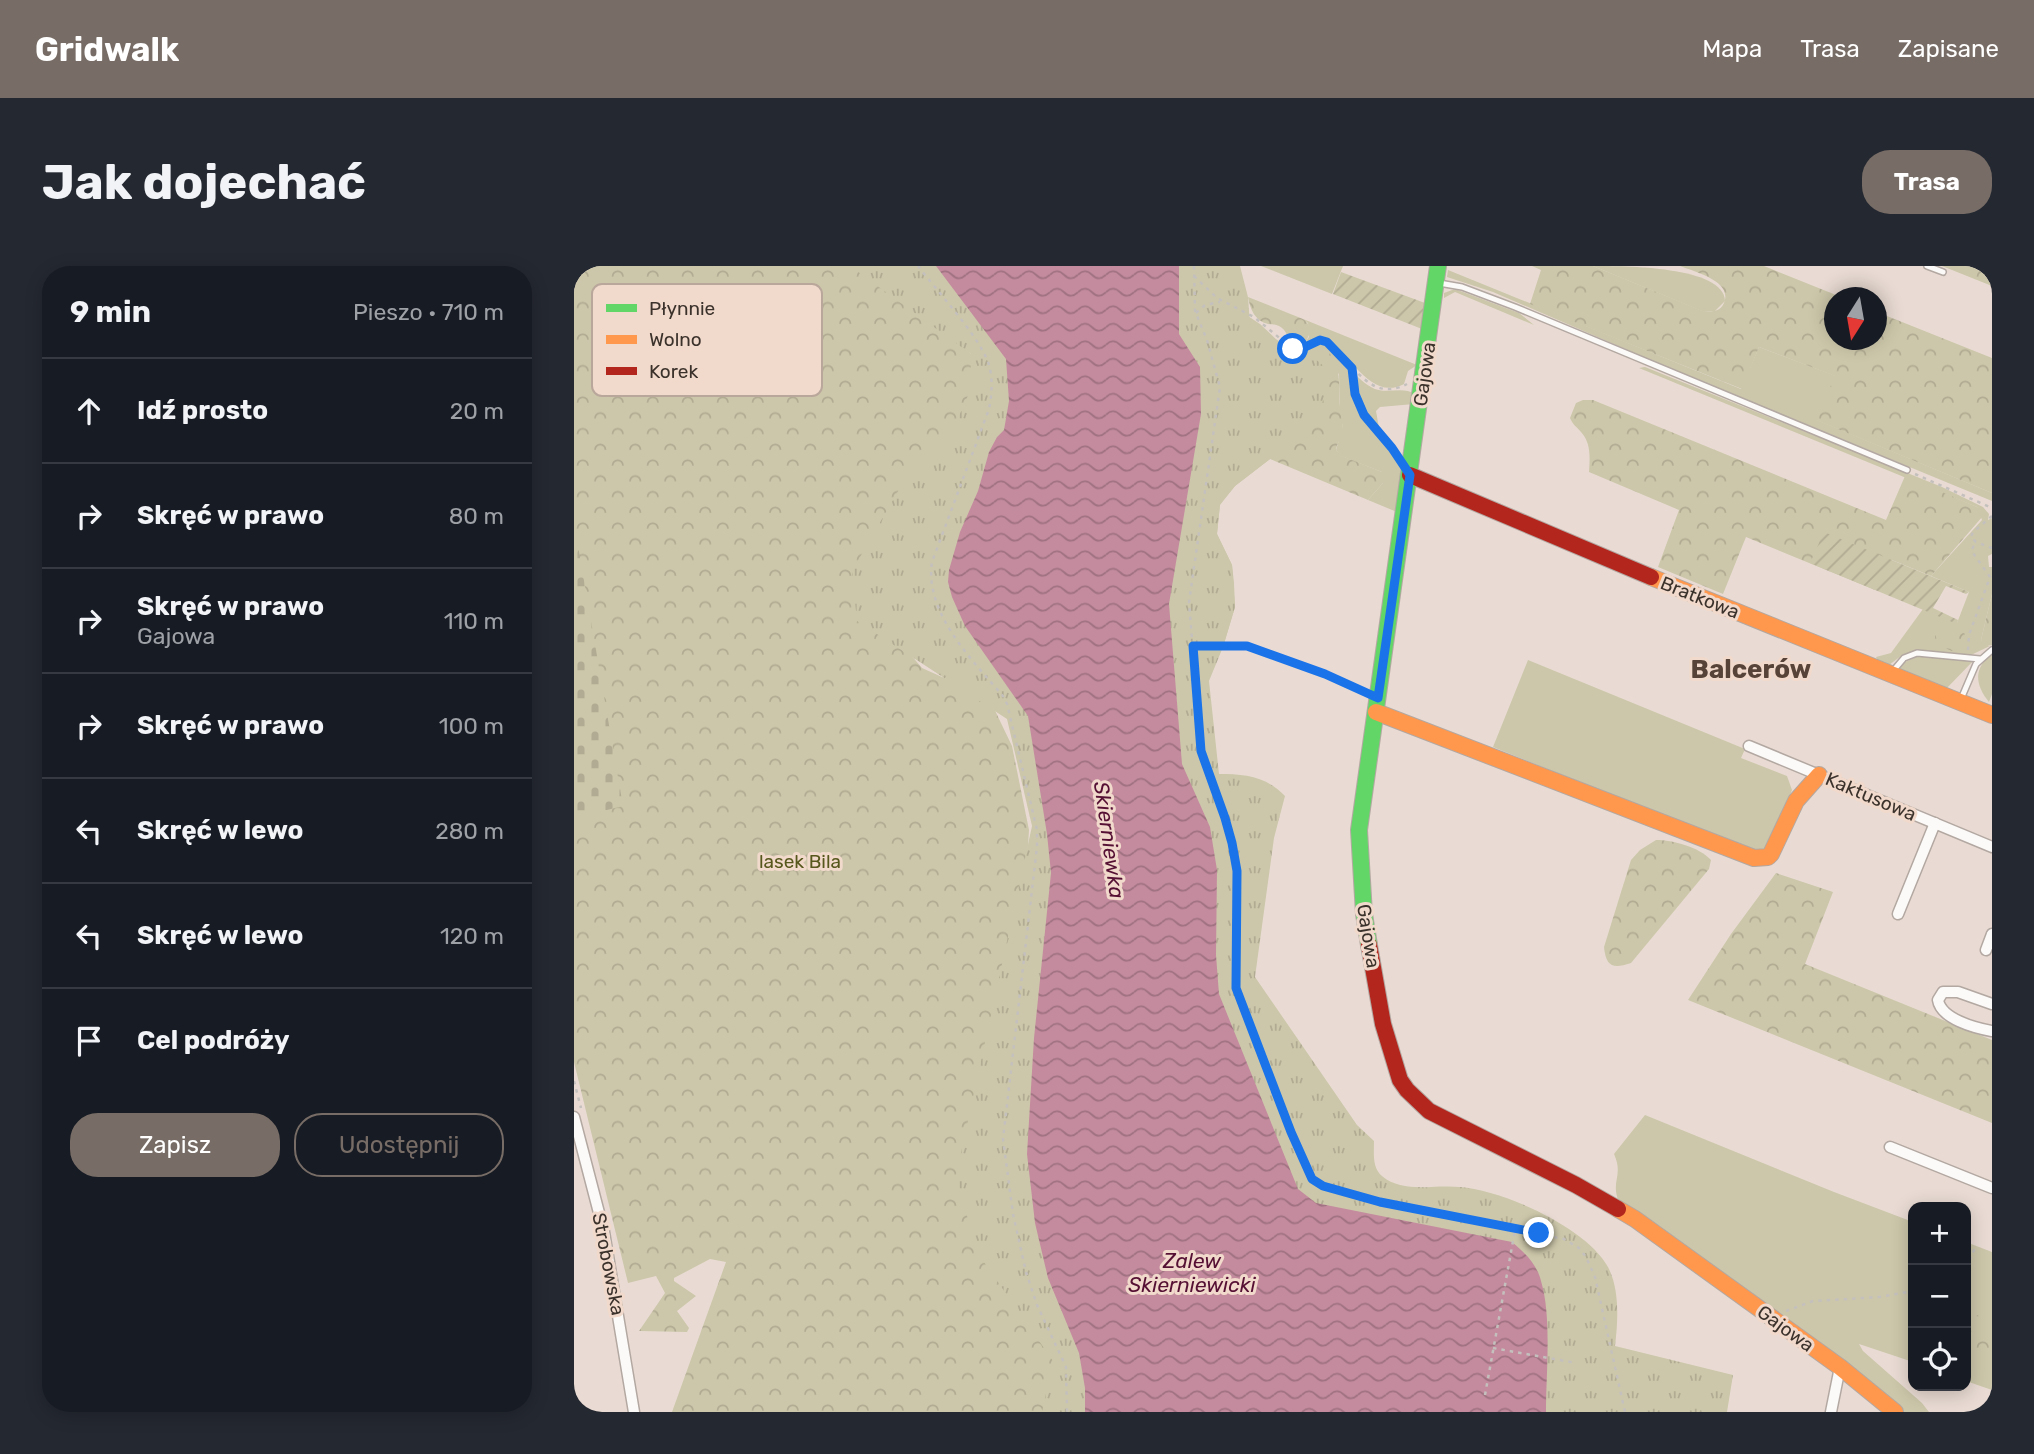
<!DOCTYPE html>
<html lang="pl">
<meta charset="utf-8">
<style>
:root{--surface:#171b24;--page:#242831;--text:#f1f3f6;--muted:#9ea1a6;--line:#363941;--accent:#786d66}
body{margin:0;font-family:Rubik,sans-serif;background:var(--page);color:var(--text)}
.controls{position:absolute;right:21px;bottom:21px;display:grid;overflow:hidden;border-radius:14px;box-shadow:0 4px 18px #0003}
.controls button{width:63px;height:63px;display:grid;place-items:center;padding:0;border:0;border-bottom:2px solid var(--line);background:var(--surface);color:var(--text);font:35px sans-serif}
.compass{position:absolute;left:1250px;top:21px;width:63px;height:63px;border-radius:50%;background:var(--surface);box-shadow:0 4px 18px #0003;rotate:191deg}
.stop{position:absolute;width:21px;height:21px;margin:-16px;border:5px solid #1a73e8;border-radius:50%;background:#fff}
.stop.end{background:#1a73e8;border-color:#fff;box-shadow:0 2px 7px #0008}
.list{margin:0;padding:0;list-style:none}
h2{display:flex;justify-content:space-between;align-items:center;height:91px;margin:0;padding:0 28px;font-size:30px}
h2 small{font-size:23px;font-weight:400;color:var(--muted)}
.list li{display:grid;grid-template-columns:46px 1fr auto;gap:21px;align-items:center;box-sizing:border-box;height:105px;padding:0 28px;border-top:2px solid var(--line)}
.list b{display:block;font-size:26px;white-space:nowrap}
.list p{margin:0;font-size:23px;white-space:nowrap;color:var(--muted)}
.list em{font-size:23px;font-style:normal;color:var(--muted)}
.actions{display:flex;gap:14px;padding:21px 28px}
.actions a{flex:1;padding:16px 0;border:2px solid var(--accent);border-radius:28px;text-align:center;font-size:24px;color:var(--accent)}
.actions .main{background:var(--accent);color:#fff}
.icon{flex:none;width:38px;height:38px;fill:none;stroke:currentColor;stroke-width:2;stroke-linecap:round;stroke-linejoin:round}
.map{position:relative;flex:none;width:1418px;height:1146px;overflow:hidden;border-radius:28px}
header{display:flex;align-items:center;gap:42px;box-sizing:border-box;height:98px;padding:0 35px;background:var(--accent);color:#fff}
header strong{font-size:33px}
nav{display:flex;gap:38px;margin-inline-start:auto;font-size:24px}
.intro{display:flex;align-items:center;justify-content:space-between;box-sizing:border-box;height:168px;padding:0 42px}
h1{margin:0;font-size:49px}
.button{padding:18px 32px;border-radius:28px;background:var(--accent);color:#fff;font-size:24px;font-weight:700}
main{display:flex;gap:42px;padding:0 42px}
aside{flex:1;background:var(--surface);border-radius:28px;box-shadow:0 4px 18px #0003}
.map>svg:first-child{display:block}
</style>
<header>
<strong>Gridwalk</strong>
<nav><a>Mapa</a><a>Trasa</a><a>Zapisane</a></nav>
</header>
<div class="intro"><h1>Jak dojechać</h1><a class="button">Trasa</a></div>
<main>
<aside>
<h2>9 min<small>Pieszo · 710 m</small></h2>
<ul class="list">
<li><svg class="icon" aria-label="ahead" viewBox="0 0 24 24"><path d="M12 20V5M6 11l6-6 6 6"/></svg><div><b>Idź prosto</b></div><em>20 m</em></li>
<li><svg class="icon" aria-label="right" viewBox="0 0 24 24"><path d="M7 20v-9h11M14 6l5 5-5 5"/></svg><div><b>Skręć w prawo</b></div><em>80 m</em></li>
<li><svg class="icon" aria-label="right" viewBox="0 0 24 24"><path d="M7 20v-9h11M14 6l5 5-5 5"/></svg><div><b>Skręć w prawo</b><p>Gajowa</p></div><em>110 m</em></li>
<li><svg class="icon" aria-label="right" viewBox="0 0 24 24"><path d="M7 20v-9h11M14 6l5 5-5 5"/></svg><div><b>Skręć w prawo</b></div><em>100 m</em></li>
<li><svg class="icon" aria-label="left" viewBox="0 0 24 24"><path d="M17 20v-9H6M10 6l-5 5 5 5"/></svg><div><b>Skręć w lewo</b></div><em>280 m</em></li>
<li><svg class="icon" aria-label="left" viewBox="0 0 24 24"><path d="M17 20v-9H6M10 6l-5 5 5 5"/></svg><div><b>Skręć w lewo</b></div><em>120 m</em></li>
<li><svg class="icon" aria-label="arrive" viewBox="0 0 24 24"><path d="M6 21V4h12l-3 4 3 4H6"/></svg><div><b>Cel podróży</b></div></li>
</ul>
<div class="actions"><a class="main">Zapisz</a><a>Udostępnij</a></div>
</aside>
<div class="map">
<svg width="1418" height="1146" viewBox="0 0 1418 1146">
<defs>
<pattern id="forest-crowns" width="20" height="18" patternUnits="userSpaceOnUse" patternTransform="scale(1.75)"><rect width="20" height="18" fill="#ccc7aa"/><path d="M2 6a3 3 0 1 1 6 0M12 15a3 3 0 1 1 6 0" fill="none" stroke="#b0ab92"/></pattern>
<pattern id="cemetery-stones" width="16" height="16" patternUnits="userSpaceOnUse" patternTransform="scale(1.75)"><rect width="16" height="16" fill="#ccc7aa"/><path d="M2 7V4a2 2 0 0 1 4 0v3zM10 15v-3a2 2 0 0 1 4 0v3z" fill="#b0ab92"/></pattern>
<pattern id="park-tufts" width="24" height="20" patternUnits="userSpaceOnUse" patternTransform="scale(1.75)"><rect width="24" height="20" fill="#ccc7aa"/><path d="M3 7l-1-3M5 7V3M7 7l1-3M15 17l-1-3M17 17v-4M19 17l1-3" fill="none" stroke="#b0ab92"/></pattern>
<pattern id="garden-furrows" width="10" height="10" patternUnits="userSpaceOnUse" patternTransform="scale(1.75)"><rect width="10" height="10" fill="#ccc7aa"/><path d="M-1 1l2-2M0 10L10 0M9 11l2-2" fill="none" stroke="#b0ab92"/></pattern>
<pattern id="water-waves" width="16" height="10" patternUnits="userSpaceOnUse" patternTransform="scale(1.75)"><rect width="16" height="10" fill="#c48b9e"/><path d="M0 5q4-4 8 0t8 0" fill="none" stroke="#a07281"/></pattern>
</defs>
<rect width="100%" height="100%" fill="#e9dbd3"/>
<g fill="#ccc7aa">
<polygon points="687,0 769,0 758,28"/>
<path d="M1019,0c31,0 131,0 132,35l-10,10 -11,1z"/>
<polygon points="874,4 1167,123 1185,81 1262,110 1243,154 1418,227 1418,235 1086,98 919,26 876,12 873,11"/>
<polygon points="881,23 945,47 960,59 881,26 870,32 870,27"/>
<path d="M668,46l18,12 18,17 22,10 17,-7h8c18,12 28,33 46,43 15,9 30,-2 44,7l-1,10 -34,3 -4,4 3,17 -21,-24 6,16 37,45 -4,47 -29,-12 15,-17 -1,-11 -41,-16 -5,-6 7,-23 -3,-12 -1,-42 -69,86 -35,27 -15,19 -3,29 15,31 2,18 1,24 -12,40 -30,-50z"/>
<path d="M729,53l114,46 -9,6 -4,13c-34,18 -54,-32 -79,-45l-8,-1 -14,7 6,-8 -1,-14z"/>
<polygon points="1071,101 1368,221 1409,241 1415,248 1414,254 1418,252 1418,288 1414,290 1415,301 1418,301 1418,328 1407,374 1415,380 1418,379 1397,389 1343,384 1327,390 1315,399 1305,397 1302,391 1317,387 1349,343 1383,357 1395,326 1357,310 1408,254 1403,241 1065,102"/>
<path d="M1418,388v40l-3,8c-14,-17 -16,-34 3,-48z"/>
<polygon points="1347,389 1400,394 1372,423 1325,405 1329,397"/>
<polygon points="954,394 1171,483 1167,492 1213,510 1218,524 1195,582 1182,587 919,481"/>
<path d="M1071,849l189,77 79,30v140l-54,-18 4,7 59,52 7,9h-25l-119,-93 -1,-3 -165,-114c-9,-21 5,-26 -5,-48z"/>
<polygon points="1392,976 1418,986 1418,1124 1392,1115"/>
</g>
<g fill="url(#forest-crowns)">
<polygon points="0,0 298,0 397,88 397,128 296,341 348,402 415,432 438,480 455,564 450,641 479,1092 479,1146 98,1146 152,996 136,993 100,1012 100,1015 122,1030 103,1045 115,1062 113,1066 65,1065 91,1027 82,1010 54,1017 0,796"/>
<path d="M958,0h61l112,46c8,-1 15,0 19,-9 9,-22 -29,-31 -44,-37h84l77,31 -7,1v42h42l1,-28 115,46v135l-176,-73 19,-44 -76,-29 -17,42 -212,-85 11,-34z"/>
<polygon points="1368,0 1418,0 1418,20"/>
<path d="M674,31l55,22c11,8 7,17 0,26l-10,1c-5,-7 -6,-16 -14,-20 -5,-2 -5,-1 -11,-2 -13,-3 -18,-15 -20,-27z"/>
<path d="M745,82c25,6 19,39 21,59 0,7 3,15 3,22 0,8 -6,13 -7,21l6,6 40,16 3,4 -2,7 -15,17 -98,-41 -7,-1 42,-102 8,-7z"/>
<path d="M1009,134h10l293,120 19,-44 72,31 6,6v3l-52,60 -39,-16 -17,30 -129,-53 -23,57 -65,-27 21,-57 -90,-38c1,-15 2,-29 -8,-40 -5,-6 -8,-7 -11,-14l6,-15z"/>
<polygon points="1418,328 1418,379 1410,380 1407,374"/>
<path d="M1373,362l12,1 6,5c0,10 -4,14 -13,17l-16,-7 -1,-8 3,-6z"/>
<path d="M1082,574c17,0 43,7 55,20l-2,9 -78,94c-18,6 -25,4 -27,-16l27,-87 9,-10z"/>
<polygon points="1202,607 1259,626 1231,698 1418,774 1418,857 1114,734 1157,668"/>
<polygon points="1392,1044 1414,1054 1418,1052 1418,1103 1404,1102 1400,1092 1392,1089"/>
</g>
<polygon fill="url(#cemetery-stones)" points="0,257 49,540 0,552"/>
<path fill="url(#park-tufts)" d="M276,0h390l8,31 2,27c9,6 19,12 29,17 19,10 37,13 50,32l-1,18 -23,46 -35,22 -35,27 -15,18 -3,30 15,31 3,42 -12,40 -14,34 10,93c25,0 47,2 66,22l-11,42 -19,139 102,148 17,16c0,12 -2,27 8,35 21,18 53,8 78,11 43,3 127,41 148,80 12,23 10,54 7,79l118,29 -6,37h-685l11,-51 -76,-109 -21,-76 76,-350 -25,-107 -150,-98 -5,-50 64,-111 36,-28 18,-41 1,-37z"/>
<g fill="url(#garden-furrows)">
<polygon points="767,6 851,37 848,63 759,28"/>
<polygon points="1250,266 1395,326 1392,328 1372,320 1359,342 1384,354 1383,358 1236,297"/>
</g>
<path fill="url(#water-waves)" d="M362,0h243v68l21,33 1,47 -32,190 13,160 28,63 7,43 -1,85 3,39 79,195 18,14 196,39c12,10 25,22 29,39 11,36 5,92 5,131h-461v-24l-6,-35 -31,-75 -13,-55 -8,-69 7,-116 17,-165 -4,-39 -19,-118 -63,-90 -13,-29 -4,-15 1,-12 11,-38 18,-41 11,-39 8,-15 7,-7 5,-29 -3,-42z"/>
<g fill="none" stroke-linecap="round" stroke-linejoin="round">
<g stroke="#b3a8a2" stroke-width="8">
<g id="lane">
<polyline points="1353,0 1369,6"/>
<polyline points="865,17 888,21 941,41 1333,204"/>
<polyline points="1319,405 1330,392 1343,387 1406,393"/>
<polyline points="1387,433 1402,398 1418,384"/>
</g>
</g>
<g stroke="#b3a8a2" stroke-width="13">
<g id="street">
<polyline points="1175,480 1418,581"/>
<polyline points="1324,648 1361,557"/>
<polyline points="1412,684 1418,668"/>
<path d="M1418,738l-34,-12h-15l-5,8c3,19 37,28 54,31"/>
<polyline points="0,851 30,966 60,1146"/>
<polyline points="1316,881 1418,922"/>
<polyline points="1257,1146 1266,1101"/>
</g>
</g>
<g stroke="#b3a8a2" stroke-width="18">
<polyline id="fast" points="795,679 790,648 785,564 864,0"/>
</g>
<g stroke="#b3a8a2" stroke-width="18">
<g id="slow">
<polyline points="1077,311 1418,449"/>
<polyline points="802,446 1180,592 1194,591 1197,588 1222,535 1245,509"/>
<polyline points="1044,943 1061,953 1266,1101 1321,1146"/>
</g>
</g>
<g stroke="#b3a8a2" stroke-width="18">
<g id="jam">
<polyline points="836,209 1077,311"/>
<polyline points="795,679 809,758 826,814 833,824 855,845 1002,919 1044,943"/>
</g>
</g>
<g stroke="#c4c0bd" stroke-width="2.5" stroke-dasharray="3.5 5" stroke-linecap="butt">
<path d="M344,0c18,24 63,72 71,99 4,14 3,30 0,44l-57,153c-8,51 41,99 71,134l4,8 30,126v17l-34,292 10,75 13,58 11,33 29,62 1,45"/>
<polyline points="620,0 621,45 633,74 646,121 615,336 627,485 658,577 663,605 661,715 672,750 717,866 734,907 742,917 806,936 990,973 1005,982 1012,991 1021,1011 1051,1146"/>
<path d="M620,10l23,22 37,19 39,32c13,2 20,-10 34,-7 26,18 41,62 80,42"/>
<polyline points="622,47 631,39 646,36"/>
<path d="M778,101c3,47 19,54 45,88"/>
<polyline points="1341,208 1418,242"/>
<polyline points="1418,250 1399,266 1397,271 1402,276 1418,282"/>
<polyline points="619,380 673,380 751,408 791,426"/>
<polyline points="1394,384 1395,369 1416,311 1399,287 1398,283 1402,276"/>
<polyline points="0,815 7,842"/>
<polyline points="1392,1002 1402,980"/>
<polyline points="1212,1045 1239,1035 1305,1031 1339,1025"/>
<polyline points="919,1082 1002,1097"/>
<polyline points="911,1129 941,964"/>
</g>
<use href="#lane" stroke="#fcfaf8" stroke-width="5"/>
<use href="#street" stroke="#fcfaf8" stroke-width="10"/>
<use href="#fast" stroke="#63d668" stroke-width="16"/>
<use href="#slow" stroke="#ff974d" stroke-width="16"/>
<use href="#jam" stroke="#b3261e" stroke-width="16"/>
</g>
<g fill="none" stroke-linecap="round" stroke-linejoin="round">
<polyline stroke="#1a73e8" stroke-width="9" points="719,83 729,82 746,74 753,76 778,102 781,128 790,149 818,182 836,209 804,432 751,408 673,380 619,380 627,485 651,552 658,577 663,605 662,722 717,866 738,913 749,920 806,936 965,967"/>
</g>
<g text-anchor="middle" stroke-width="6" stroke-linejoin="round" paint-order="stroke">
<g font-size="19" fill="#3b322c" stroke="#f1d9cb">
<text transform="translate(850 108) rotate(-82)" y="7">Gajowa</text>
<text transform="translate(1126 331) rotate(22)" y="7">Bratkowa</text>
<text transform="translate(1297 530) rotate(23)" y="7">Kaktusowa</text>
<text transform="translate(795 670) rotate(81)" y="7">Gajowa</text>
<text transform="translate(35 998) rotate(79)" y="7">Strobowska</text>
<text transform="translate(1212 1062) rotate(36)" y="7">Gajowa</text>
</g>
<g font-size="19" fill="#56571c" stroke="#f1d9cb">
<text x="226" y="602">lasek Bila</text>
</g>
<g font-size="21" font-style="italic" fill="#551033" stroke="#f1d9cb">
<text transform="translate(535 574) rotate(82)" y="7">Skierniewka</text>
<text x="618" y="1002">Zalew<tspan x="618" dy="24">Skierniewicki</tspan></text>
</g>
<g font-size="26" font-weight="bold" fill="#574338" stroke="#f1d9cb">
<text x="1177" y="412">Balcerów</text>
</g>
</g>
<rect x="18" y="18" width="230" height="112" rx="10" fill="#f1d9cb" stroke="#baa79b" stroke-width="2"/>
<rect x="32" y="38" width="31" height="8" fill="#63d668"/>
<rect x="32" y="69" width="31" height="9" fill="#ff974d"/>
<rect x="32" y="101" width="31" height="8" fill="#b3261e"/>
<g font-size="19" fill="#3b322c">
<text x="75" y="49">Płynnie</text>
<text x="75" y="80">Wolno</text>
<text x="75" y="112">Korek</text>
</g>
</svg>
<div class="controls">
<button>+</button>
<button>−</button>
<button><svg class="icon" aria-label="locate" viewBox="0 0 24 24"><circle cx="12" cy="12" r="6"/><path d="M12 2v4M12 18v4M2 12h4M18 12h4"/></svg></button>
</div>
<svg class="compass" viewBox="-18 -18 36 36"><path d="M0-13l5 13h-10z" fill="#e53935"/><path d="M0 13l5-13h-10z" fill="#9ea1a6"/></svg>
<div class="stop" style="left:719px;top:83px"></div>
<div class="stop end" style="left:965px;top:967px"></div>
</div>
</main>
